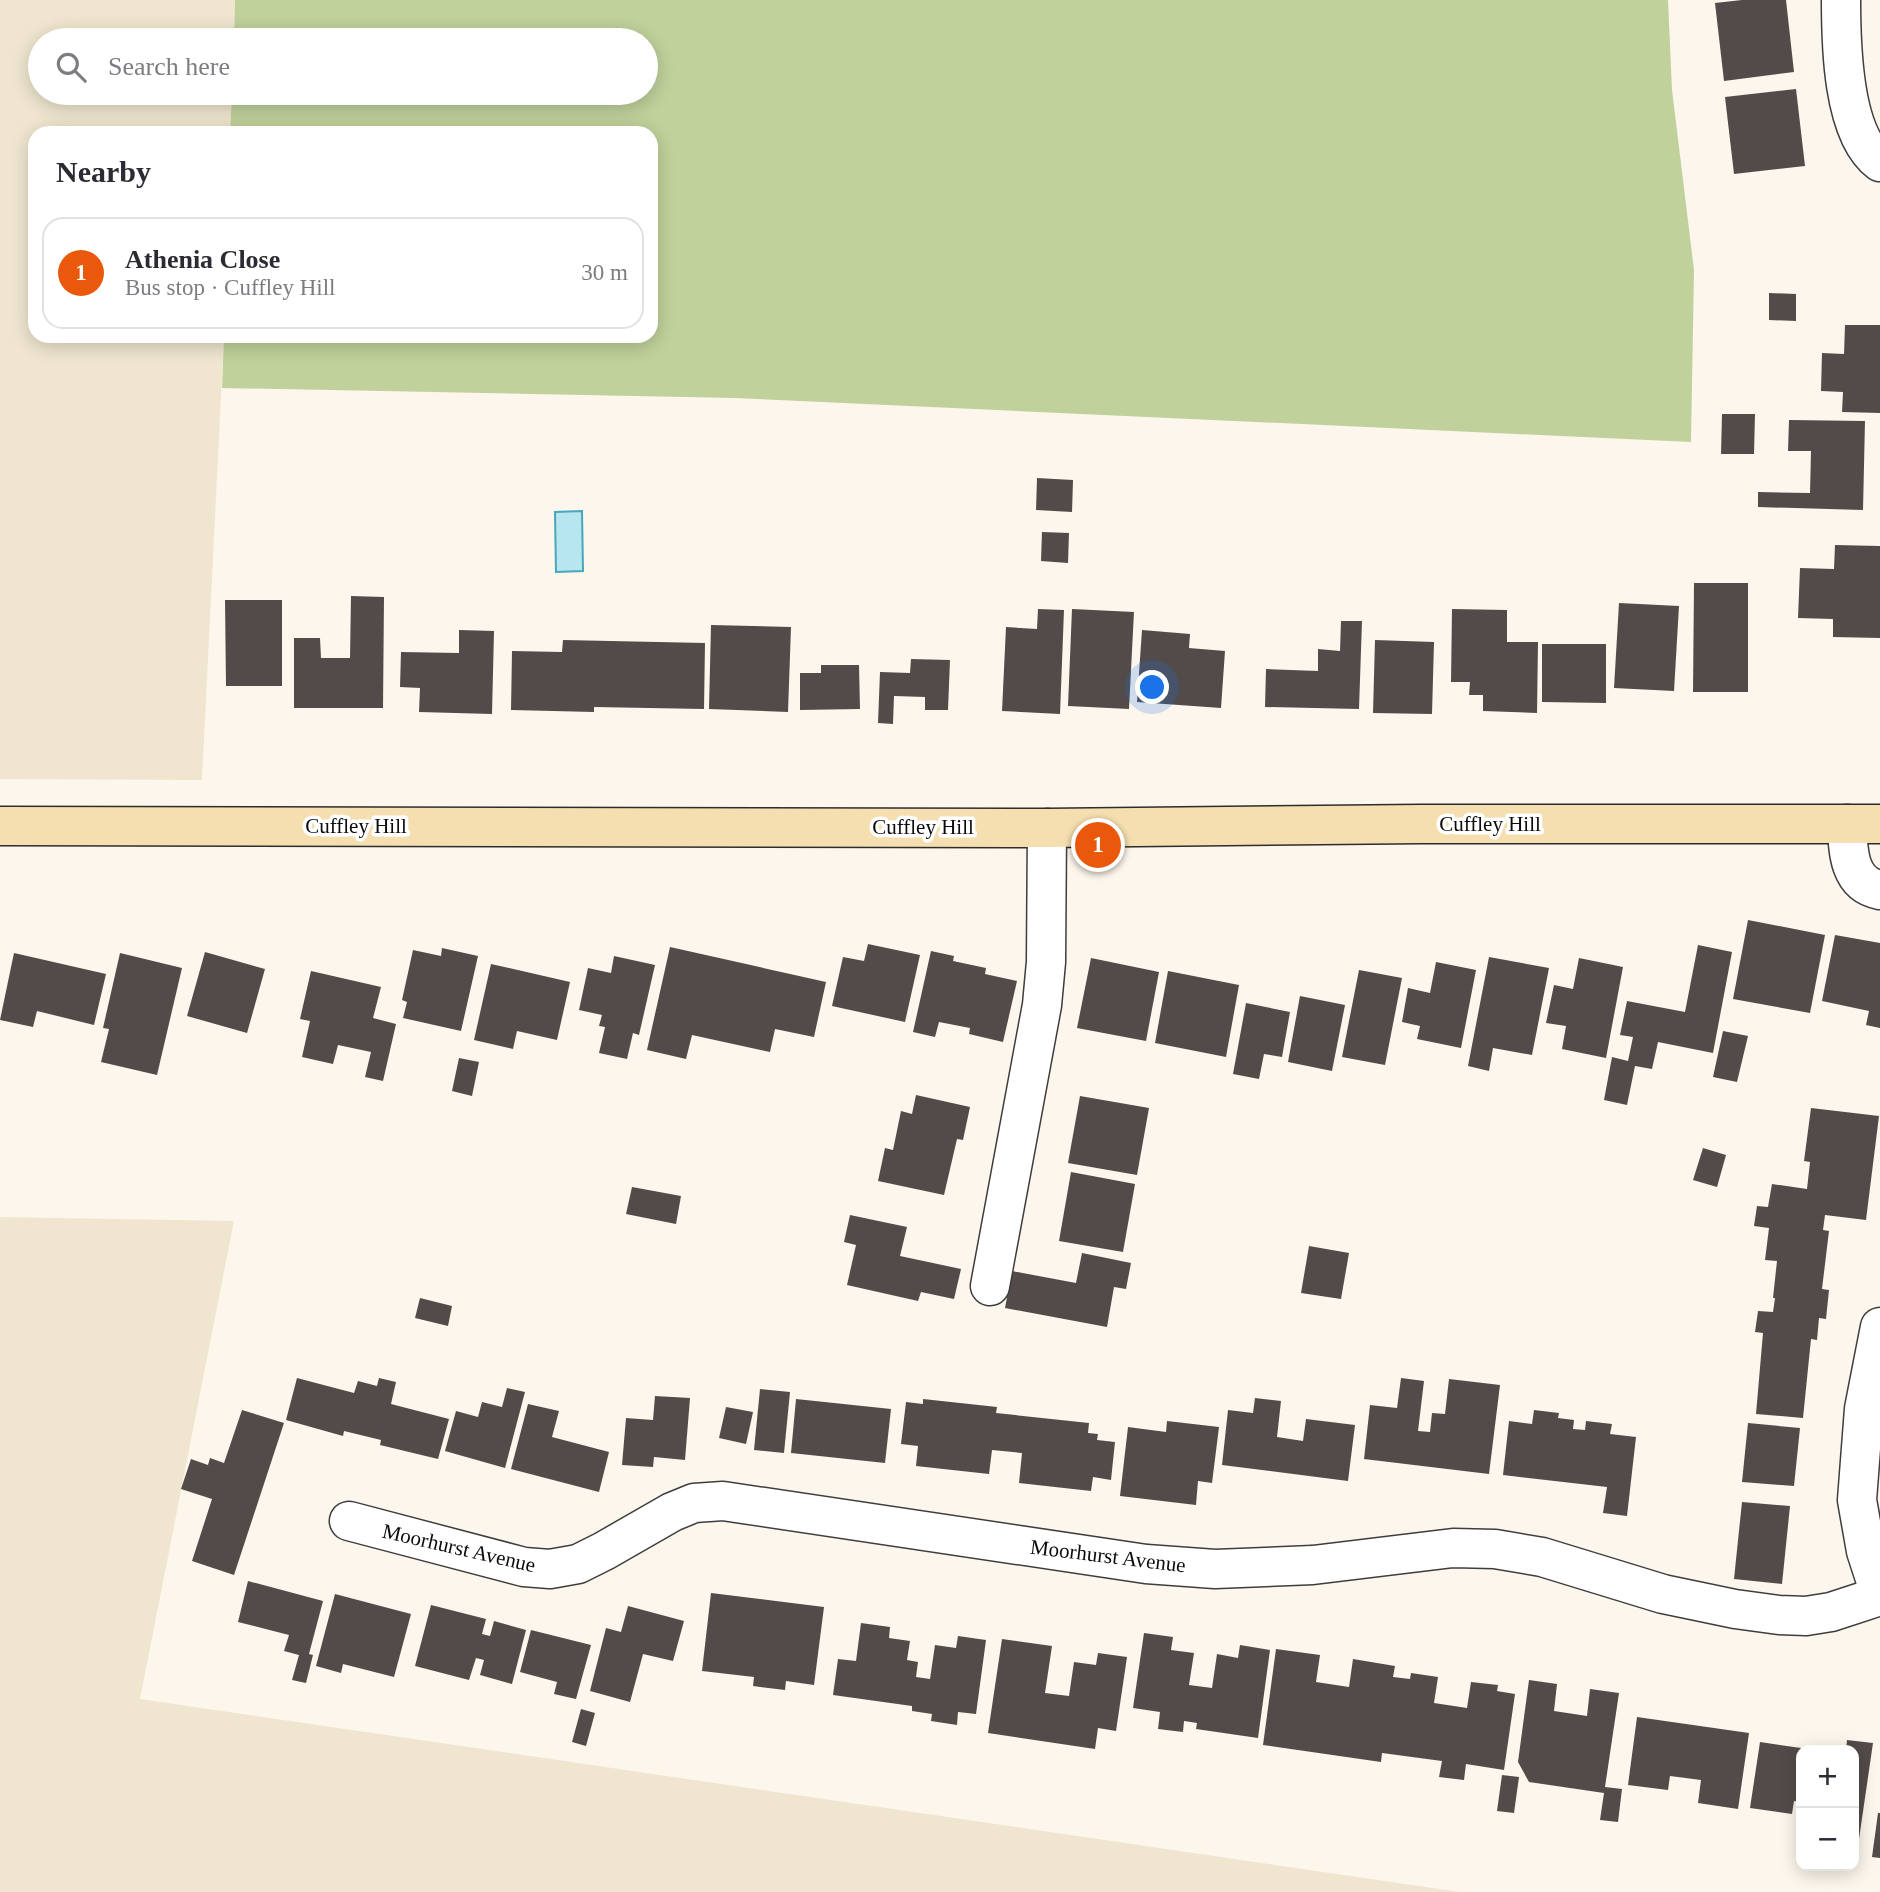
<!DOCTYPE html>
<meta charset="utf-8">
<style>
:root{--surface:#fff;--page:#f7f7f7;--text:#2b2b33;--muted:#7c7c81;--line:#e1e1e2;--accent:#ea580c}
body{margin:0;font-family:"Times New Roman",serif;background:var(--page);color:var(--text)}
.controls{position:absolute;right:21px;bottom:21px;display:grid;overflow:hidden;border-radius:14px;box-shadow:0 4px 18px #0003}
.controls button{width:63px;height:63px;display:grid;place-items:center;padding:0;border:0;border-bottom:2px solid var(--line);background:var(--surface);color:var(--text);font:35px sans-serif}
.you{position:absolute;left:1153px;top:688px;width:24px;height:24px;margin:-18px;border:5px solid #fff;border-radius:50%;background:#1a73e8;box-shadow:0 0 0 10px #1a73e833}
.badge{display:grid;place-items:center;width:46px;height:46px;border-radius:50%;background:var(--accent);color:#fff;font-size:23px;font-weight:700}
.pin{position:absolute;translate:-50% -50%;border:4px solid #fff;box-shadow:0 2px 7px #0006}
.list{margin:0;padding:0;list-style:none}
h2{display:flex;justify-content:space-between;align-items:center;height:91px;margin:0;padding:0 28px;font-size:30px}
h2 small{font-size:23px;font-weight:400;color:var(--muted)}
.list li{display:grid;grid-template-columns:46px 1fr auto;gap:21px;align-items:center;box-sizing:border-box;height:112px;margin:0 14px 14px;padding:0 14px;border:2px solid var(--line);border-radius:21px}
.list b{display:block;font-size:26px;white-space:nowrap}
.list p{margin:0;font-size:23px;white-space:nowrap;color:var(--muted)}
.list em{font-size:23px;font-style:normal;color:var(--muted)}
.icon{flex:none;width:38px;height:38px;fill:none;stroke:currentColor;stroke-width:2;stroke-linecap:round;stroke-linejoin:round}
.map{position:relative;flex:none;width:1880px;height:1892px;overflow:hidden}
.search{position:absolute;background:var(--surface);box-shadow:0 4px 18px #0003;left:28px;top:28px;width:630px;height:77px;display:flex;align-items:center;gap:18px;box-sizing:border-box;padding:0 24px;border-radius:38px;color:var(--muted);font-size:26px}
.panel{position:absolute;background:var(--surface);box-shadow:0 4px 18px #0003;left:28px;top:126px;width:630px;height:217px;border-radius:21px}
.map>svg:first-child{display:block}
</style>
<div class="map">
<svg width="1880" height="1892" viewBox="0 0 1880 1892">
<rect width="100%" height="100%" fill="#fdf6ec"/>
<g fill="#f0e6cf">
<polygon points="0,0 235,0 234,40 40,40 40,93 232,93 230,133 35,133 35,336 224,336 202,780 0,779"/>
<polygon points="0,1217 234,1221 140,1699 1460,1892 0,1892"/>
</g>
<polygon fill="#c0d19b" points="235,0 1668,0 1672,90 1694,270 1691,442 735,398 222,388 224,336 651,336 651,133 230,133 232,93 646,93 646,40 234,40"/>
<polygon fill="#b7e6ee" stroke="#47a7bc" stroke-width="2" points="582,511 583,571 556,572 555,512"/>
<g fill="#534b49">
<polygon points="1742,0 1786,0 1794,72 1724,81 1715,3"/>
<polygon points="1796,89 1805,166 1734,174 1725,97"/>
<polygon points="1769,293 1796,294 1796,321 1769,320"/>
<polygon points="1845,325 1880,325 1880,413 1842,412 1843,392 1821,391 1822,353 1844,354"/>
<polygon points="1722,414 1755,414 1754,454 1721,454"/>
<polygon points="1789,420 1865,421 1863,510 1758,507 1758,492 1810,493 1811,451 1788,451"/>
<polygon points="1037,478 1073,480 1072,512 1036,510"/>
<polygon points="1042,532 1069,533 1068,563 1041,561"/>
<polygon points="1835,545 1880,546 1880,638 1833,637 1833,619 1798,618 1800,568 1834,569"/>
<polygon points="1694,583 1748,583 1748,692 1693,692"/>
<polygon points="351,596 384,597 383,708 294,708 294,638 320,638 321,658 350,658"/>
<polygon points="225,600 282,600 282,686 226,686"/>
<polygon points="1619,603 1679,606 1674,691 1614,688"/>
<polygon points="1038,609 1064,610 1060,714 1002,711 1006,627 1037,629"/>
<polygon points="1072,609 1134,612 1129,709 1068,706"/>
<polygon points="1452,609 1507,610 1507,642 1538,642 1537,713 1483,711 1483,695 1469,695 1470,682 1451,682"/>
<polygon points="1341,621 1362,621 1359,709 1265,707 1266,669 1318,671 1318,649 1340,651"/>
<polygon points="711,625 791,627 788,712 709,709"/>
<polygon points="459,630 494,631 492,714 419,712 420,688 400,687 401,652 459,653"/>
<polygon points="1142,630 1190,634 1189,648 1225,651 1221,708 1137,702"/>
<polygon points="563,640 705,643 704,709 594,707 594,712 511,710 512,651 562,652"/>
<polygon points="1375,640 1434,642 1432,714 1373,713"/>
<polygon points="1542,644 1606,644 1606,703 1542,702"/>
<polygon points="911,659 950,660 948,710 925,710 925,697 894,696 893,724 878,723 880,672 910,673"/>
<polygon points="821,665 859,665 860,709 800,710 800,673 821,673"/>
<polygon points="1748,920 1825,935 1810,1013 1733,999"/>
<polygon points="1835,935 1880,943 1880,1028 1866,1025 1869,1011 1822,1001"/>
<polygon points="868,944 920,955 905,1022 832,1006 843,957 864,961"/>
<polygon points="1698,945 1732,952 1713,1053 1658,1042 1652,1069 1635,1066 1627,1105 1604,1100 1612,1057 1628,1061 1633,1037 1620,1035 1627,1001 1685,1012"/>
<polygon points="670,947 826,982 814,1037 775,1029 770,1052 692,1035 686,1059 647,1050"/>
<polygon points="442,948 478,956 461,1031 403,1018 407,1002 402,1000 413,950 441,956"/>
<polygon points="931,951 954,956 953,961 986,968 985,974 1017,981 1003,1042 969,1034 970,1028 939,1022 935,1037 913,1032"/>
<polygon points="205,952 265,969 247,1033 187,1016"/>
<polygon points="14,953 106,974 94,1025 37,1011 33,1027 0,1020"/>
<polygon points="120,953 182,968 157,1075 101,1062 109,1029 103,1028"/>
<polygon points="614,956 655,965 639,1035 633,1033 627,1059 599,1053 605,1027 599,1026 602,1015 579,1010 588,968 611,973"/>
<polygon points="1489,957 1549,968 1532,1055 1493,1048 1489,1071 1468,1066"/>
<polygon points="1091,958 1159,972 1146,1041 1077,1028"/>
<polygon points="1579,958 1623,967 1606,1058 1562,1049 1566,1026 1546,1023 1554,985 1573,989"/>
<polygon points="1436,962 1476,970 1461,1048 1417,1039 1420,1026 1402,1022 1408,988 1430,993"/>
<polygon points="491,964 570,982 557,1040 517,1031 513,1049 474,1040"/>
<polygon points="1359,970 1402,978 1385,1065 1342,1057"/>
<polygon points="311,971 381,987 373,1018 396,1024 383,1081 365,1077 371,1052 338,1045 333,1064 302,1057 310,1021 300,1019"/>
<polygon points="1168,971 1239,985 1226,1057 1155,1043"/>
<polygon points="1300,996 1345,1005 1332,1071 1288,1062"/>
<polygon points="1246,1003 1290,1012 1282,1057 1264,1054 1259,1079 1233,1074"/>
<polygon points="1723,1031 1748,1036 1737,1082 1713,1077"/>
<polygon points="459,1058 479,1062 472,1096 452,1091"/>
<polygon points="916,1095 970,1107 963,1140 957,1139 944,1195 878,1181 885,1148 893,1150 901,1111 912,1114"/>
<polygon points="1080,1096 1149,1108 1137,1175 1068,1163"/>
<polygon points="1811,1108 1879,1116 1866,1220 1825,1215 1823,1230 1829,1231 1822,1289 1829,1290 1826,1319 1819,1318 1817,1340 1811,1339 1803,1418 1756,1414 1763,1333 1755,1332 1758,1311 1773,1312 1775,1298 1773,1298 1777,1261 1765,1260 1769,1228 1754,1226 1757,1206 1768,1207 1772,1184 1807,1189 1810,1162 1804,1161"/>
<polygon points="1703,1148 1726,1155 1717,1187 1693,1180"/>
<polygon points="1071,1172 1135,1184 1123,1252 1059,1241"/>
<polygon points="632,1187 681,1196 676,1224 626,1214"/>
<polygon points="850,1215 907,1227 900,1256 961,1269 954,1299 921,1292 918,1301 847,1285 856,1245 844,1242"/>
<polygon points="1309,1246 1349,1253 1341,1299 1301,1293"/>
<polygon points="1082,1253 1131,1263 1126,1289 1114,1287 1107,1327 1005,1308 1012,1271 1076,1283"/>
<polygon points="420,1298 452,1306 448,1326 415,1318"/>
<polygon points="297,1378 354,1393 358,1381 377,1386 379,1378 396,1382 391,1404 449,1419 438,1459 380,1445 381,1440 344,1431 343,1436 286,1420"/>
<polygon points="1401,1378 1424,1381 1418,1431 1430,1432 1432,1413 1445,1414 1449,1379 1500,1385 1489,1474 1364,1459 1370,1405 1397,1408"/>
<polygon points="507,1388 525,1392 505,1468 445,1451 456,1411 478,1417 482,1402 502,1407"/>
<polygon points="760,1389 790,1392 784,1453 754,1450"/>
<polygon points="655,1396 690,1398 685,1460 654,1457 653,1467 622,1465 626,1418 653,1420"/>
<polygon points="1255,1398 1281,1401 1277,1437 1303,1441 1306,1419 1355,1425 1348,1481 1222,1465 1228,1410 1253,1413"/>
<polygon points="796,1399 891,1409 885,1463 791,1453"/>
<polygon points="923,1399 997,1407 996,1413 1089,1423 1088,1433 1098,1434 1097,1440 1115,1442 1111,1480 1093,1477 1091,1491 1019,1483 1022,1453 992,1450 989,1474 916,1466 918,1446 901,1444 906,1402 923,1404"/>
<polygon points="528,1404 559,1411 552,1437 609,1452 599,1492 511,1469"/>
<polygon points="726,1407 753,1412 746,1444 719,1438"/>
<polygon points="242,1410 284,1423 234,1575 192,1561 212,1499 181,1489 191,1459 208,1465 210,1458 224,1463"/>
<polygon points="1534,1410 1559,1413 1558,1418 1574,1420 1573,1429 1585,1430 1586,1421 1612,1424 1610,1434 1636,1437 1627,1516 1603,1513 1607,1487 1503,1475 1509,1421 1532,1424"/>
<polygon points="1167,1421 1219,1427 1212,1483 1198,1481 1196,1505 1120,1496 1128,1427 1166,1432"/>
<polygon points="1748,1423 1800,1428 1794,1486 1742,1482"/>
<polygon points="1742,1502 1790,1506 1782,1584 1734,1579"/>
<polygon points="248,1581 323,1601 309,1654 313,1655 306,1683 292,1680 299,1655 284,1651 289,1635 238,1622"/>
<polygon points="711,1593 824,1607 814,1685 786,1681 785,1690 753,1686 754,1677 702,1671"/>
<polygon points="335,1594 411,1614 394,1677 343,1664 341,1673 316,1666"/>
<polygon points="431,1605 486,1619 482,1634 490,1636 494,1621 526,1630 512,1684 480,1675 484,1660 476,1658 469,1680 415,1666"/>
<polygon points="628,1606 684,1621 673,1661 643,1654 630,1702 590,1691 606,1628 621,1632"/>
<polygon points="861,1623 890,1627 889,1638 910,1641 907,1660 918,1662 916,1677 930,1679 935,1645 956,1648 958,1636 986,1640 976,1714 958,1712 957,1725 931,1721 932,1714 912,1711 912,1706 833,1695 838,1659 856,1661"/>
<polygon points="531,1630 591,1645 576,1699 554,1694 557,1682 520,1672"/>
<polygon points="1144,1633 1173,1637 1171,1650 1194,1653 1189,1685 1212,1688 1217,1654 1238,1658 1240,1645 1270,1650 1258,1738 1196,1729 1197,1723 1184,1721 1183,1732 1158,1729 1160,1712 1133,1708"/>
<polygon points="1002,1639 1052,1646 1045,1693 1069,1696 1074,1662 1096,1665 1098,1653 1127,1657 1116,1731 1098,1728 1095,1749 988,1733"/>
<polygon points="1276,1649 1320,1655 1316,1682 1349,1687 1353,1659 1395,1666 1393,1677 1410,1679 1411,1673 1438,1677 1434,1703 1467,1708 1471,1682 1498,1685 1497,1691 1515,1694 1504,1770 1466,1764 1464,1780 1439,1777 1442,1761 1382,1753 1381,1762 1263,1745"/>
<polygon points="1529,1680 1557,1684 1554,1711 1587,1716 1590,1689 1619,1693 1605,1787 1622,1789 1618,1822 1600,1820 1604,1793 1529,1782 1518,1762"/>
<polygon points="581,1709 595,1713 586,1746 572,1742"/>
<polygon points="1637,1717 1749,1733 1738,1809 1698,1803 1701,1780 1670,1776 1668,1790 1628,1785"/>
<polygon points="1847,1740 1873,1743 1859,1839 1854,1838 1854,1750 1846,1750"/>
<polygon points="1760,1742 1801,1748 1801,1802 1794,1801 1792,1814 1750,1808"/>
<polygon points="1502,1775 1519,1777 1514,1813 1497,1811"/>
<polygon points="1878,1813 1880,1813 1880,1858 1872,1857"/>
</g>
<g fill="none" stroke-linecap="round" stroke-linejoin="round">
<g stroke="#3e3e3e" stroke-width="41">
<g id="minor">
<path d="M1841,0c0,43 1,134 39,162"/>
<path d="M1847,824c1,26 1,60 33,66"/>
<polyline points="990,1286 1042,1005 1046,962 1047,828"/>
<polyline points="1880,1327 1864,1409 1857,1500 1866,1551 1880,1594"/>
<polyline points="349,1521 524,1567 550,1569 578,1564 604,1551 672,1512 694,1503 723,1501 1146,1564 1215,1569 1313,1565 1453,1548 1495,1549 1542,1557 1663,1594 1735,1609 1779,1615 1806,1616 1831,1612 1880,1596"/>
</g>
</g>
<g stroke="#2d2d2d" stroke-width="41">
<polyline id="secondary" points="0,826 1047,828 1421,824 1880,824"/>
</g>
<use href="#minor" stroke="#fff" stroke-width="38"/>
<use href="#secondary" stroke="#f5deaf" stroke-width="38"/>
</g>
<g text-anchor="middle" stroke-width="7" stroke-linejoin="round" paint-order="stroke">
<g font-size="21" fill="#0b0b0b" stroke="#fff">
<text x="1490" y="831">Cuffley Hill</text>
<text x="356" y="833">Cuffley Hill</text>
<text x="923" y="834">Cuffley Hill</text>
<text transform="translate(459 1548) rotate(13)" y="7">Moorhurst Avenue</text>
<text transform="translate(1108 1556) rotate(7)" y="7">Moorhurst Avenue</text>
</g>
</g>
</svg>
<div class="controls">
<button>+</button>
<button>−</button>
</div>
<div class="you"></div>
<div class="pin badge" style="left:1098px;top:845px">1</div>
<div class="search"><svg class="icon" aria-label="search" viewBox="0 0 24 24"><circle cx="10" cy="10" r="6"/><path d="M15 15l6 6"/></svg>Search here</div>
<section class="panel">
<h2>Nearby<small></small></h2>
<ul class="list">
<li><span class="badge">1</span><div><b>Athenia Close</b><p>Bus stop · Cuffley Hill</p></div><em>30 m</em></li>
</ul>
</section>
</div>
